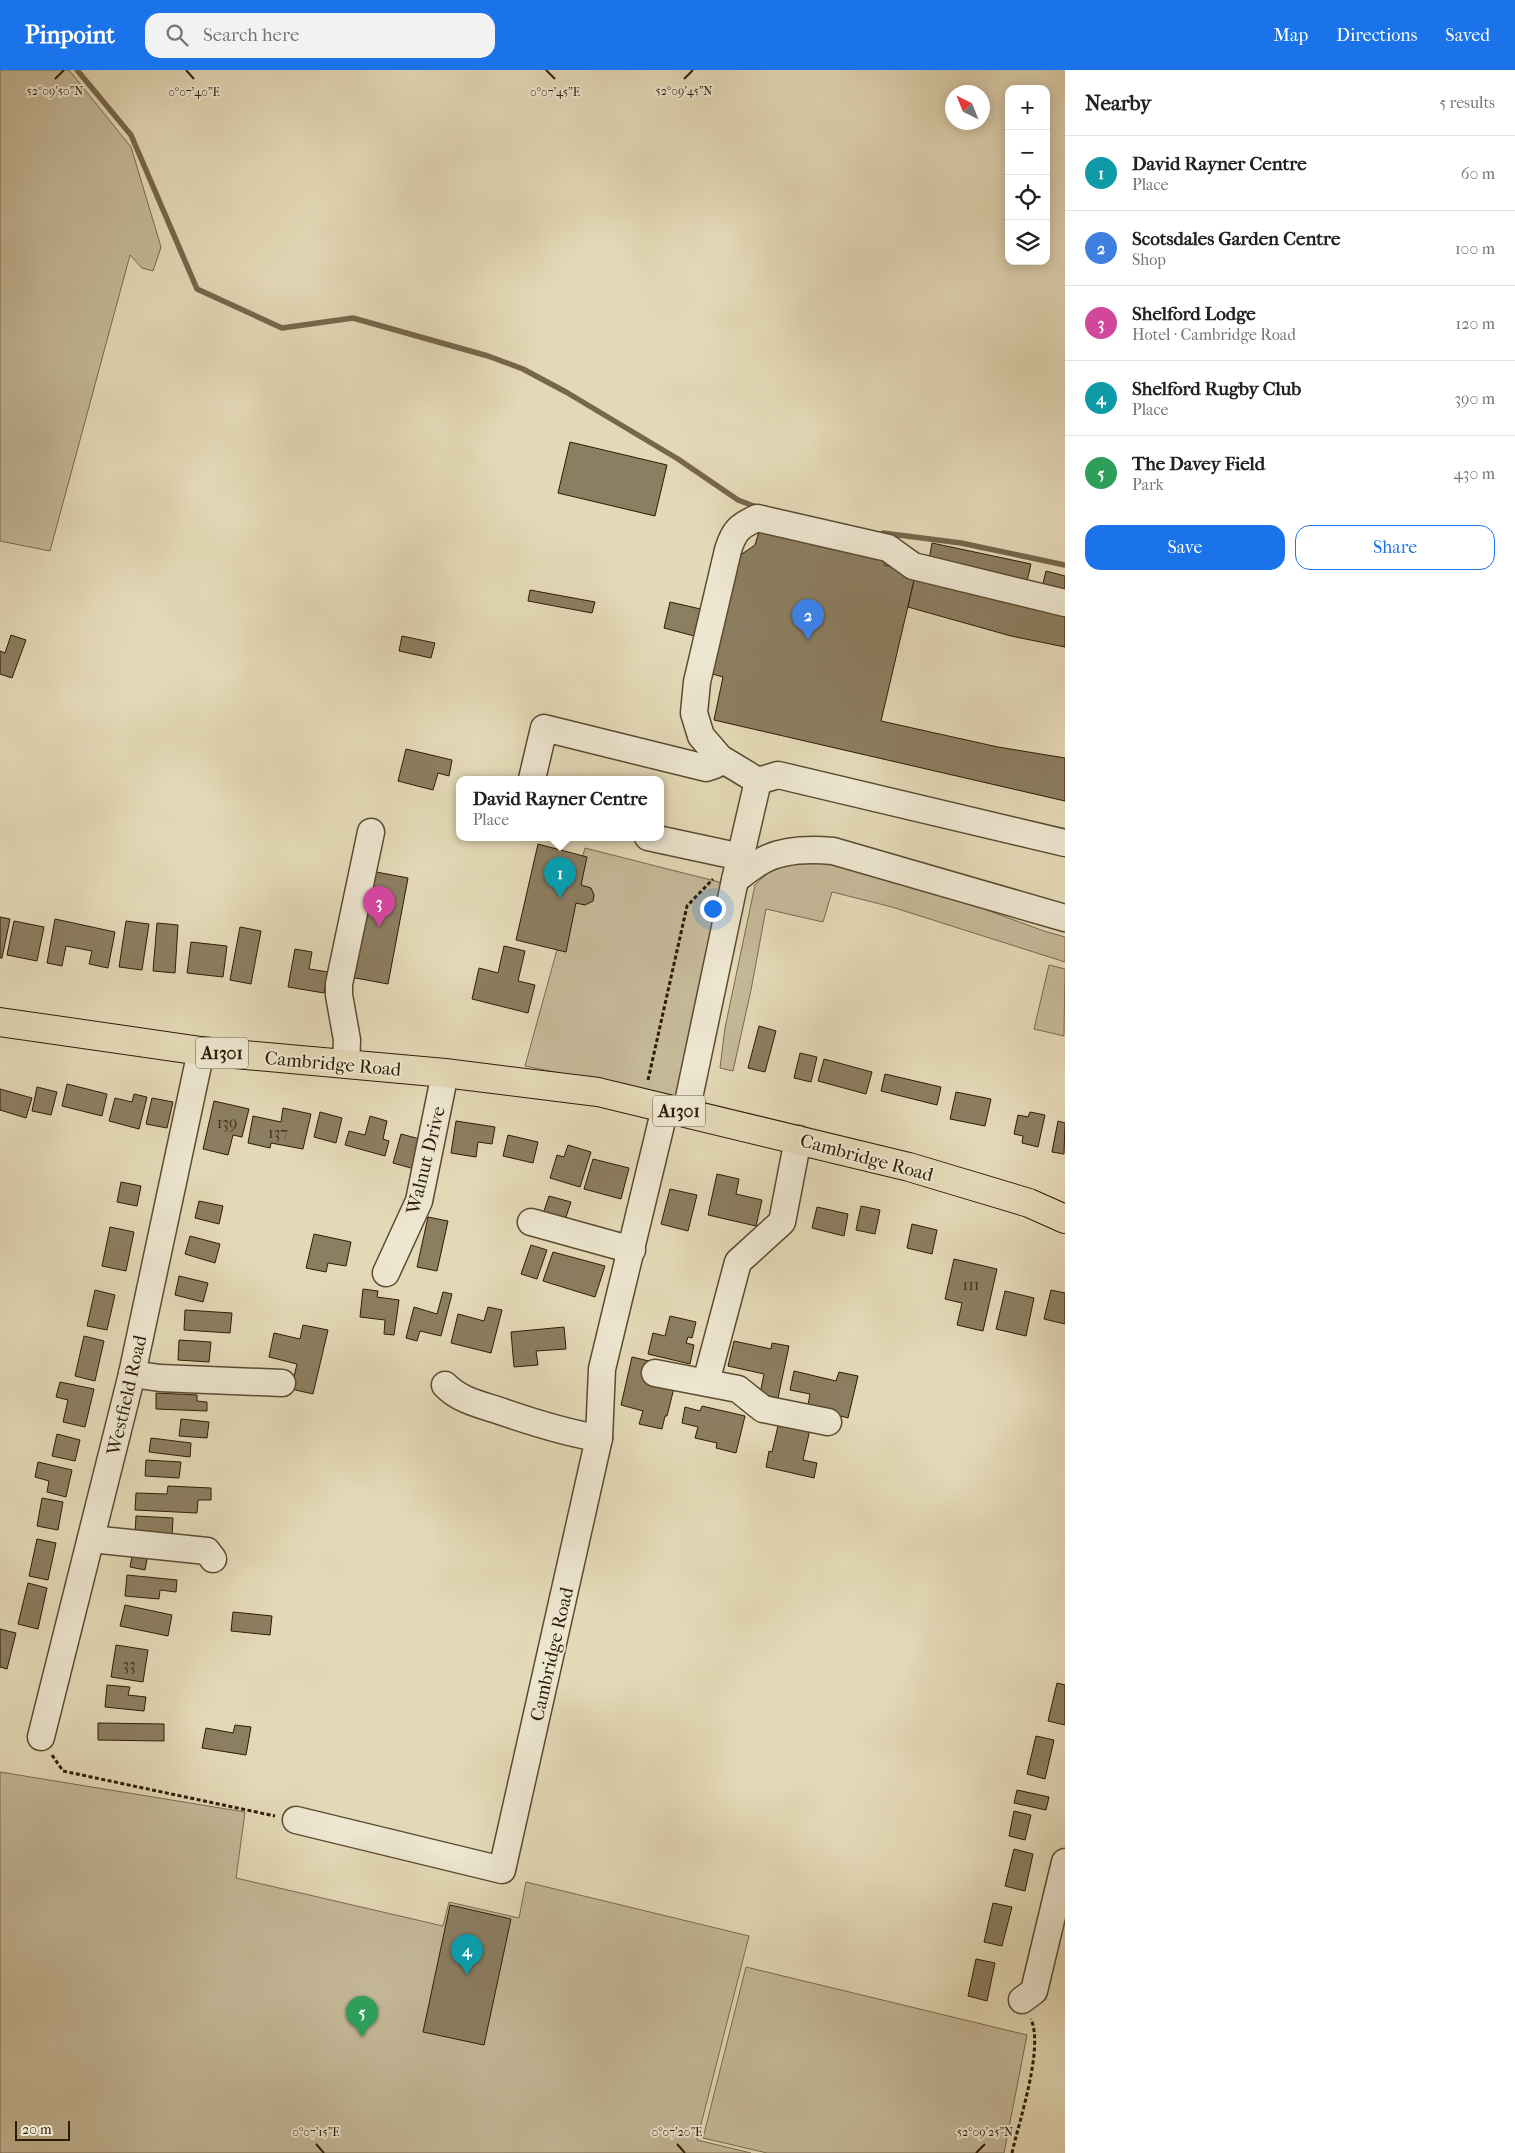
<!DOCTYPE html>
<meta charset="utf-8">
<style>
:root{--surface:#fff;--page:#f2f2f2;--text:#202124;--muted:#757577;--line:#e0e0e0;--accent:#1a73e8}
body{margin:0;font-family:"IM FELL French Canon",serif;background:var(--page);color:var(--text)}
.controls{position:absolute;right:15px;top:15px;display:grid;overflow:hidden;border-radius:10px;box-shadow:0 2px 12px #0003}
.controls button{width:45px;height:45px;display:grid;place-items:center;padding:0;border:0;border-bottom:1px solid var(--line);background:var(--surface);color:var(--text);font:25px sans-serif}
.compass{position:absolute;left:945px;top:15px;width:45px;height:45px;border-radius:50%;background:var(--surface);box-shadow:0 2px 12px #0003;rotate:317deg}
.scale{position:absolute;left:15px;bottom:12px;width:55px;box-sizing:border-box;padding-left:5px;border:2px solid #2d1c04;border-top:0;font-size:14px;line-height:18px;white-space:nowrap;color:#2d1c04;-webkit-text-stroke:4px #ede6d0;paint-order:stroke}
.you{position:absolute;left:712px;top:838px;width:18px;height:18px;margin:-12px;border:4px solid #fff;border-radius:50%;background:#1a73e8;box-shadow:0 0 0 8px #1a73e833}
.badge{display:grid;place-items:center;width:32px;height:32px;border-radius:50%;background:var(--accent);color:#fff;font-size:16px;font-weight:700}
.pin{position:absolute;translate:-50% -41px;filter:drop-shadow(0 1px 2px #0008)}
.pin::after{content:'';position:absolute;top:26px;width:18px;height:15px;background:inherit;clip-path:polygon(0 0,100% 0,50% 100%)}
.popup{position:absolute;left:456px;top:706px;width:208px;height:65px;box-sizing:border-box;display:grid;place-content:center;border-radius:10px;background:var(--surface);filter:drop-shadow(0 1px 4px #0005);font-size:16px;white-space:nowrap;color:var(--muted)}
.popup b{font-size:19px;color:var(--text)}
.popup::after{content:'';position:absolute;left:50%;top:100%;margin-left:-10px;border:10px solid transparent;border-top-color:var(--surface)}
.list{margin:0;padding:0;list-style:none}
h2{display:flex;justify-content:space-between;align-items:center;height:65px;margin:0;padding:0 20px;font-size:21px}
h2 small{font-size:16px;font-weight:400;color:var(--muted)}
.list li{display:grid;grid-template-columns:32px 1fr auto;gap:15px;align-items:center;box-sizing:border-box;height:75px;padding:0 20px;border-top:1px solid var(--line)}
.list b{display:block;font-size:19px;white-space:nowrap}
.list p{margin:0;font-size:16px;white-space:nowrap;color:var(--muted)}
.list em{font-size:16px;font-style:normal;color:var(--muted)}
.actions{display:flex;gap:10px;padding:15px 20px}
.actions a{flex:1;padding:11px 0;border:1px solid var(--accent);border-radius:15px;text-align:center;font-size:18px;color:var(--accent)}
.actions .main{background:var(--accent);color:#fff}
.icon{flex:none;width:28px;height:28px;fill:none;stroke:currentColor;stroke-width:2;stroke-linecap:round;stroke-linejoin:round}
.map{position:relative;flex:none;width:1065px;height:2083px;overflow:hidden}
header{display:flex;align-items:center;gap:30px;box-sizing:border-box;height:70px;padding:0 25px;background:var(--accent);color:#fff}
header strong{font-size:24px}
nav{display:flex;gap:28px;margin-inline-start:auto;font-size:18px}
.search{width:350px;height:45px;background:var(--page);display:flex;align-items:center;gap:12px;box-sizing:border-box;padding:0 18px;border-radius:15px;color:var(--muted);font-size:19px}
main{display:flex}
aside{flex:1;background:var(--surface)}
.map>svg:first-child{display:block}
</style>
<header>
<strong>Pinpoint</strong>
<div class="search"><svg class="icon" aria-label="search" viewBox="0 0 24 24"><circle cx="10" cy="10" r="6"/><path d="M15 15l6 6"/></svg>Search here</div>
<nav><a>Map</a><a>Directions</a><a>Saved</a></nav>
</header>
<main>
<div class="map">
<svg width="1065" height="2083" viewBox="0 0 1065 2083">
<rect width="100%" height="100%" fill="#e4d9b7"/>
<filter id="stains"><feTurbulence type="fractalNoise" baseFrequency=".004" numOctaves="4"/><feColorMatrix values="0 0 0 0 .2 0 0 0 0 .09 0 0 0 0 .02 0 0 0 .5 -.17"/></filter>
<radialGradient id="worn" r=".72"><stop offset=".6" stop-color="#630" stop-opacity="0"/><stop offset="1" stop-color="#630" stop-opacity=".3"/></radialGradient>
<g fill="#c5b999" stroke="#796a4e">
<polygon points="0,0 69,0 131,77 161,177 153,201 142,198 130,185 50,481 0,471"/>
<polygon points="585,778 723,813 676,1027 525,996"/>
<polygon points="802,790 851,795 899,808 1044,861 1065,867 1065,892 892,837 832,822 823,852 766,839 751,920 733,1001 720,998 725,958 755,815 777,794"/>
<polygon points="1049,895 1065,899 1064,966 1034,959"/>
<polygon points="0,1702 245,1742 236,1808 443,1856 449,1832 519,1848 526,1812 749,1866 697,2070 751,2083 0,2083"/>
<polygon points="746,1897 1027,1965 1004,2083 767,2083 703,2068"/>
</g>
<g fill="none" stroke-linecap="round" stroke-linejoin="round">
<g stroke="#76674b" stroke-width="5.5">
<polyline points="77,0 131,65 197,219 282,258 353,248 488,286 523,299 566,322 678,389 738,430 759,438"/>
<polyline points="883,463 961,473 1065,495"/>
</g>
</g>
<g fill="#8c7e61" stroke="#2d1c04">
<polygon points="570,372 667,395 655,446 558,423"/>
<polygon points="761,455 887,485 884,495 916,502 881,651 998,677 1065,688 1065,731 714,650 723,607 709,603 736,488 755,475"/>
<polygon points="932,473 1031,494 1027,511 929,490"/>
<polygon points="1046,501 1065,506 1065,524 1042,518"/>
<polygon points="915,506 1065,539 1065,577 1011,566 908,537"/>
<polygon points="530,520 595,532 592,543 528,531"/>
<polygon points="670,532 705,540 698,567 664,558"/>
<polygon points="11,565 26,570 12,608 0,604 0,581 5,583"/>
<polygon points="402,566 435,573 431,588 399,581"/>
<polygon points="406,679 452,690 449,706 438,703 433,720 398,711"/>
<polygon points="538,774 587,787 581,815 591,818 594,825 593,831 585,835 576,833 566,882 516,870"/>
<polygon points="371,801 408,808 388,914 350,907"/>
<polygon points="0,847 10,849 2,888 0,888"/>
<polygon points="55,849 115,862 108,898 89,894 92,881 66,876 62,896 47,893"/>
<polygon points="14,851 44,857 37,891 7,885"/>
<polygon points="126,851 149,854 142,900 119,897"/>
<polygon points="157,853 178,855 175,903 153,901"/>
<polygon points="240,857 261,861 251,914 230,910"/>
<polygon points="191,872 227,876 223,907 187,903"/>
<polygon points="504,876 525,881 518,911 535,915 528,943 472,929 479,898 498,903"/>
<polygon points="295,879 312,882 309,899 328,902 324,923 288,917"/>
<polygon points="759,956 776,961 765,1002 748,998"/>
<polygon points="800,983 817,987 811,1012 794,1008"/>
<polygon points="824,989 872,1002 866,1024 818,1011"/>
<polygon points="885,1004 941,1017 937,1035 881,1021"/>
<polygon points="67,1014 107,1024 102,1046 62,1036"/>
<polygon points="37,1017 57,1022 51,1045 32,1041"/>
<polygon points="0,1019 32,1028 26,1048 0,1040"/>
<polygon points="956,1022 991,1029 985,1056 950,1049"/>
<polygon points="134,1024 147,1027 139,1059 109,1051 115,1028 132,1032"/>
<polygon points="152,1028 173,1032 167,1058 146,1054"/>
<polygon points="214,1031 249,1039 242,1067 233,1065 228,1085 203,1079"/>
<polygon points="283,1038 311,1044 303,1079 271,1073 270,1078 248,1073 253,1046 281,1052"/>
<polygon points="320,1042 342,1048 336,1073 314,1067"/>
<polygon points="1030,1042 1045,1045 1038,1077 1022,1073 1023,1066 1014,1064 1018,1045 1028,1047"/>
<polygon points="370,1046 387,1051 383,1069 389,1071 385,1086 345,1075 349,1061 365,1065"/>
<polygon points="456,1051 495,1057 492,1074 478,1072 476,1087 451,1083"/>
<polygon points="1058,1051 1065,1053 1064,1084 1052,1082"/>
<polygon points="401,1064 427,1071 418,1100 393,1093"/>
<polygon points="508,1065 538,1072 533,1093 503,1086"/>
<polygon points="568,1075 591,1082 580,1117 550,1108 557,1085 564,1087"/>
<polygon points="593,1089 629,1098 621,1129 584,1119"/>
<polygon points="717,1104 739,1109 736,1124 762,1130 756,1156 708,1145"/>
<polygon points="121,1112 141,1116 137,1136 117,1132"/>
<polygon points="670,1119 697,1125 688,1161 661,1154"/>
<polygon points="549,1126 571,1132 565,1150 543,1144"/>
<polygon points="199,1131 223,1136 219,1154 195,1148"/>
<polygon points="861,1136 880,1140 875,1164 856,1160"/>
<polygon points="817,1137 848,1144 844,1166 812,1158"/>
<polygon points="428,1147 448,1151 437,1201 417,1197"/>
<polygon points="912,1154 937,1160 932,1184 907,1178"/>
<polygon points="110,1157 134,1162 126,1201 102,1196"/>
<polygon points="314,1164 351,1172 346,1196 328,1193 326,1202 306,1198"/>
<polygon points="190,1166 220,1174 215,1193 185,1184"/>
<polygon points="531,1175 547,1180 537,1209 521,1204"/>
<polygon points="553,1182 605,1196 595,1227 543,1211"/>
<polygon points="954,1189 997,1199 983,1261 957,1255 962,1233 945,1229"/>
<polygon points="179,1206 208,1213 203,1232 175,1225"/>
<polygon points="363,1219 378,1221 377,1227 399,1230 394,1265 384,1264 385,1250 360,1247"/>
<polygon points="95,1220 115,1225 107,1260 87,1256"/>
<polygon points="1051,1220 1065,1223 1065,1254 1044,1249"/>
<polygon points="1005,1221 1034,1228 1026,1266 996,1259"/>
<polygon points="443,1222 452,1224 441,1266 420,1261 417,1271 406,1268 414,1237 437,1244"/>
<polygon points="488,1237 502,1240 491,1283 451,1273 458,1244 484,1251"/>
<polygon points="185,1240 232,1243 230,1263 184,1260"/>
<polygon points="670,1246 696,1252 692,1268 688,1267 686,1273 694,1275 690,1294 648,1284 653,1263 665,1266"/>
<polygon points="303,1255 328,1260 313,1324 291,1319 297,1294 269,1287 274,1263 300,1269"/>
<polygon points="564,1257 566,1279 536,1281 538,1295 514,1297 511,1262"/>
<polygon points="84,1266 104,1271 95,1311 75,1306"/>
<polygon points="179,1270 211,1272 209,1292 178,1290"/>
<polygon points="734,1271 771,1279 772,1273 789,1276 778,1328 760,1324 764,1304 728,1296"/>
<polygon points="632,1287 649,1291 644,1311 674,1318 667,1346 665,1346 662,1359 639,1354 643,1341 621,1335"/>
<polygon points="794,1301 836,1311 839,1302 858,1306 848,1348 830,1343 808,1335 810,1324 790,1320"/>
<polygon points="60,1312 94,1319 85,1357 63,1352 68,1330 56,1327"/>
<polygon points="156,1323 197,1325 197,1331 207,1332 207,1341 156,1339"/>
<polygon points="702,1336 745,1346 736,1383 716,1378 717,1373 695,1368 698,1357 682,1353 685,1337 700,1341"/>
<polygon points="780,1347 811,1355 803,1390 817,1393 814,1408 766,1397 769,1381 772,1382"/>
<polygon points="181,1349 209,1352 207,1368 179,1366"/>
<polygon points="57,1364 80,1370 75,1391 52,1386"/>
<polygon points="151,1368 191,1373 190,1387 149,1382"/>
<polygon points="146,1390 181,1392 179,1408 145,1406"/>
<polygon points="38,1392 72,1400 66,1427 47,1422 49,1411 35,1407"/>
<polygon points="168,1416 211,1418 211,1430 198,1430 197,1443 135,1440 136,1423 167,1424"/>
<polygon points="42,1428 63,1432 58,1460 37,1456"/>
<polygon points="136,1446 173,1448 172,1467 135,1465"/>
<polygon points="37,1469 56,1473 48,1510 29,1506"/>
<polygon points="134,1476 149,1479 145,1500 130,1497"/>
<polygon points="127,1505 177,1510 176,1522 160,1520 159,1529 125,1526"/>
<polygon points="28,1513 47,1518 38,1559 18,1554"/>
<polygon points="125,1535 172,1545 168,1566 120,1556"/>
<polygon points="233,1542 272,1546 270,1565 231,1561"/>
<polygon points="0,1559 16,1563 7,1599 0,1597"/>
<polygon points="116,1575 148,1580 143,1612 111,1607"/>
<polygon points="1057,1613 1065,1615 1065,1655 1048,1651"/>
<polygon points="107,1615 130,1617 128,1625 146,1627 144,1641 105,1637"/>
<polygon points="98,1653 164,1654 164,1671 98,1670"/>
<polygon points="235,1655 251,1657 246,1685 202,1678 206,1658 233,1663"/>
<polygon points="1036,1666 1054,1670 1045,1709 1027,1704"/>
<polygon points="1017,1720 1049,1727 1046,1740 1014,1733"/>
<polygon points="1014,1741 1031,1745 1025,1770 1009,1766"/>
<polygon points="1014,1779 1033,1784 1025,1821 1005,1816"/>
<polygon points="993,1833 1012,1837 1002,1876 984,1872"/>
<polygon points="450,1835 511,1849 484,1975 423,1962"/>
<polygon points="976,1889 995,1893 987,1931 968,1926"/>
</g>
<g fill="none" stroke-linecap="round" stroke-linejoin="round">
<g stroke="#5b4b31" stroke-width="29">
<g id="minor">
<polyline points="532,709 544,658 706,698 715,695 720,688"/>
<path d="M758,711l-38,-23 -19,-22 -7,-23 3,-31 31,-132c6,-19 11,-24 29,-32l131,30 25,18 152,37"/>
<polyline points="758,711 778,705 1065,773"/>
<polyline points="648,767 741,787"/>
<path d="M735,810c8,-6 16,-13 25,-18 21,-13 50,-13 73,-11l232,67"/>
<polyline points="346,994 347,970 339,925 339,914 371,762"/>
<polyline points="686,1042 735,810 758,711"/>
<polyline points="531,1152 632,1180"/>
<polyline points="386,1203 419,1131 445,1003"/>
<polyline points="655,1303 738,1319 763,1339 828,1352"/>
<polyline points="132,1304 160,1308 282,1313"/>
<polyline points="706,1312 738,1192 782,1152 798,1069"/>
<path d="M445,1315c15,16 38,20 58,27 32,11 63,21 96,26"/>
<polyline points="91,1469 207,1481 213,1489"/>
<polyline points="41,1667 132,1304 201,981"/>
<polyline points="296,1750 502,1800 599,1368 602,1299 665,1038"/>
<polyline points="1022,1930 1034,1921 1065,1792"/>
</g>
</g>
<g stroke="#2d1c04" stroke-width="30">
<polyline id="major" points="0,952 201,981 445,1003 598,1022 909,1097 1029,1133 1065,1149"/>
</g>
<g stroke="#2d1c04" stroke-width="3" stroke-dasharray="4 2.5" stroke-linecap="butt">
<polyline points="648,1010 687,836 713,809"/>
<polyline points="52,1685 63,1701 275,1746"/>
<path d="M1012,2083c7,-32 32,-105 19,-134"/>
</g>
<use href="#minor" stroke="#ede6d0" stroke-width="26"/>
<use href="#major" stroke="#e4d9b7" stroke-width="28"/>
</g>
<path fill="none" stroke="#2d1c04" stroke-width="2" d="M186,0l8,9M546,0l9,9M55,9l9,-9M684,9l9,-9M316,2074l8,9M677,2074l8,9M976,2083l9,-9"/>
<g text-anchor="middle" stroke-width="4" stroke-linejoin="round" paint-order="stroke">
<g font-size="16" fill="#45341b">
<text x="227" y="1058">139</text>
<text x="278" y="1068">137</text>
<text x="971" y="1220">111</text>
<text x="129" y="1600">33</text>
</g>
<g fill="#ede6d0" stroke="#675941" stroke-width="1">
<rect x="196" y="967.5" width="52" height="31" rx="4"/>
<rect x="653" y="1025.5" width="52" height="31" rx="4"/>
</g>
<g font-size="18" font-weight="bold" fill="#2d1c04">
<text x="222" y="989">A1301</text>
<text x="679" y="1047">A1301</text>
</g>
<g font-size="19" fill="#2d1c04" stroke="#ede6d0">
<text transform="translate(333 993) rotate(5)" y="7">Cambridge Road</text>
<text transform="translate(867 1087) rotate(15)" y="7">Cambridge Road</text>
<text transform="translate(425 1090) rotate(-76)" y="7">Walnut Drive</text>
<text transform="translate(126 1325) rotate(-77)" y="7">Westfield Road</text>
<text transform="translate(551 1584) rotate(-77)" y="7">Cambridge Road</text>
</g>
</g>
<g font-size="12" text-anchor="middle" fill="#2d1c04" stroke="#ede6d0" stroke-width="4" stroke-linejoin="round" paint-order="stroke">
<text x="55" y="25">52°09'50"N</text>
<text x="684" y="25">52°09'45"N</text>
<text x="194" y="26">0°07'40"E</text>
<text x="555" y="26">0°07'45"E</text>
<text x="316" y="2066">0°07'15"E</text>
<text x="677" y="2066">0°07'20"E</text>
<text x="985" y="2066">52°09'25"N</text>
</g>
<rect width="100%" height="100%" filter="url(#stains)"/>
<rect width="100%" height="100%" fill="url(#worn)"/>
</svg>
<div class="controls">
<button>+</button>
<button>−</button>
<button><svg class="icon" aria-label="locate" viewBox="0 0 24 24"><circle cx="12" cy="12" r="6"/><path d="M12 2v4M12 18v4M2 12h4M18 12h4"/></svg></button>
<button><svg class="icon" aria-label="layers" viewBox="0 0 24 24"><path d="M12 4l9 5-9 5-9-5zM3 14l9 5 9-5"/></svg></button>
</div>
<svg class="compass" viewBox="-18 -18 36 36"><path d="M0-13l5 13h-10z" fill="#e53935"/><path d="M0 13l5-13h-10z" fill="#757577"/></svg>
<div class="scale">20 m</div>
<div class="you"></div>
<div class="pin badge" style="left:560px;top:828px;background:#0f9aa8">1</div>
<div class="popup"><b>David Rayner Centre</b>Place</div>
<div class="pin badge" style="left:808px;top:570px;background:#3f7fe0">2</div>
<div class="pin badge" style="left:379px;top:857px;background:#d1479c">3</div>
<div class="pin badge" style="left:467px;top:1905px;background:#0f9aa8">4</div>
<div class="pin badge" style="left:362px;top:1967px;background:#2e9e5b">5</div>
</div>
<aside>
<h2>Nearby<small>5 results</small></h2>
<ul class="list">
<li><span class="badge" style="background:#0f9aa8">1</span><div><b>David Rayner Centre</b><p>Place</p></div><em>60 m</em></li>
<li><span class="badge" style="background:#3f7fe0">2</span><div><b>Scotsdales Garden Centre</b><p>Shop</p></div><em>100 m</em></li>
<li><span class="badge" style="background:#d1479c">3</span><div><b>Shelford Lodge</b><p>Hotel · Cambridge Road</p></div><em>120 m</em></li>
<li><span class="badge" style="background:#0f9aa8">4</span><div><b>Shelford Rugby Club</b><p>Place</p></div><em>390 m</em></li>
<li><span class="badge" style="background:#2e9e5b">5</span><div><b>The Davey Field</b><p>Park</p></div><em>430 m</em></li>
</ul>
<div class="actions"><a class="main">Save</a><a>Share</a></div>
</aside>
</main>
